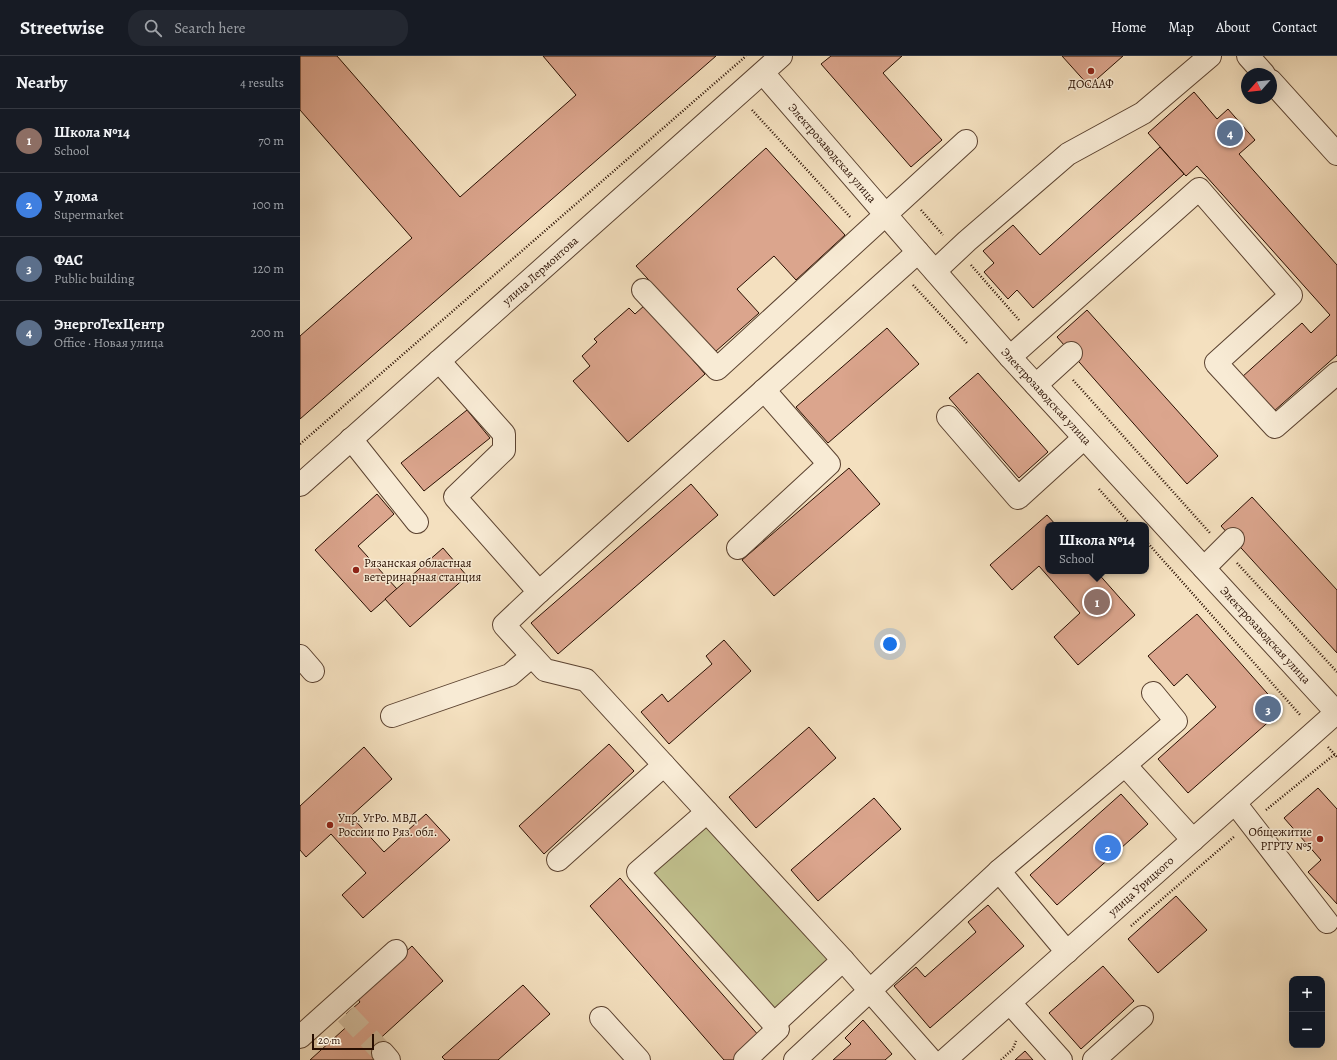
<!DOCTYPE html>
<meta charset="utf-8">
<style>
:root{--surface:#171b24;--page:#242831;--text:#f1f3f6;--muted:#9ea1a6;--line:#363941;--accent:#7c3aed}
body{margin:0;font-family:Alegreya,serif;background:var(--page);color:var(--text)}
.controls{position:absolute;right:12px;bottom:12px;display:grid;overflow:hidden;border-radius:8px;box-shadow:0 4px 16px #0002}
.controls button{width:36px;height:36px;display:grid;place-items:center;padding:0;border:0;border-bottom:1px solid var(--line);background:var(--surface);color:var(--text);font:20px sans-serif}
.compass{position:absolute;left:941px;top:12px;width:36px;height:36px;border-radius:50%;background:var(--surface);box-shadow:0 4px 16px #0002;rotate:243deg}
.scale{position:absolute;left:12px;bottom:10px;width:62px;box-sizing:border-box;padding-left:4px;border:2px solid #280e01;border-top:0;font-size:11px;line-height:14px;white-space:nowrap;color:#280e01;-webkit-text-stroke:3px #f8ebd5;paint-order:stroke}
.you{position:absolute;left:590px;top:588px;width:14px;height:14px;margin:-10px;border:3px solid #fff;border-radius:50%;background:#1a73e8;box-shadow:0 0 0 6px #1a73e833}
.badge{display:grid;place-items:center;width:26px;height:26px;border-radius:50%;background:var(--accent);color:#fff;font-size:13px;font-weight:700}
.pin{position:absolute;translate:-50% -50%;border:2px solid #fff;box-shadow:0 1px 4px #0006}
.popup{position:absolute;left:745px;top:466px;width:104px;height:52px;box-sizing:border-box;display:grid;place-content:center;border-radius:8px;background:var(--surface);filter:drop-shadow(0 1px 3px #0005);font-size:13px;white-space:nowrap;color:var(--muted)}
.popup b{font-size:15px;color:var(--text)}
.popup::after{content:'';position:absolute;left:50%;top:100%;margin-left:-8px;border:8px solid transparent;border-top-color:var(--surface)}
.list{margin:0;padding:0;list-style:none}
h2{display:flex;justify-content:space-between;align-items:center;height:52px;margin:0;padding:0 16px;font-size:17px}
h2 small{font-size:13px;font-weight:400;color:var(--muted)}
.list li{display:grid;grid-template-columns:26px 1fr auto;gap:12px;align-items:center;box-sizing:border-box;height:64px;padding:0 16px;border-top:1px solid var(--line)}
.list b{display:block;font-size:15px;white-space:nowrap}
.list p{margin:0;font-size:13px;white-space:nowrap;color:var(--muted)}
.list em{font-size:13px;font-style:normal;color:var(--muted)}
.icon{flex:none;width:22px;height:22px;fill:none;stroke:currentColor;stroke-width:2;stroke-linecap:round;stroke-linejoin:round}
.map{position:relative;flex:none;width:1037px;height:1004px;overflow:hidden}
header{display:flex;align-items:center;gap:24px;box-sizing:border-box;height:56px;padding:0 20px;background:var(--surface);border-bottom:1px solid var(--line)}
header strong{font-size:19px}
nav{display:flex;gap:22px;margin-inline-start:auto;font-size:14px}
.search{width:280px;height:36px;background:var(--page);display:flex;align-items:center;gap:10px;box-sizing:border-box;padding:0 14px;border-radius:16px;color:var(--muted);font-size:15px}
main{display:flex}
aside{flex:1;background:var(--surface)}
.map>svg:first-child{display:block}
</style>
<header>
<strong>Streetwise</strong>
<div class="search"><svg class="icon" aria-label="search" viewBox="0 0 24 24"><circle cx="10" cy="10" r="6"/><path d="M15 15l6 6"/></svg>Search here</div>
<nav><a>Home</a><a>Map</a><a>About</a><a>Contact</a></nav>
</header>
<main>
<aside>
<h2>Nearby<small>4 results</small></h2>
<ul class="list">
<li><span class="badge" style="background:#8d6e63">1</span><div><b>Школа №14</b><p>School</p></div><em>70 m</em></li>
<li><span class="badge" style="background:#3f7fe0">2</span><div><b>У дома</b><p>Supermarket</p></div><em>100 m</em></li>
<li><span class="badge" style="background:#5c6f8a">3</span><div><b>ФАС</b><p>Public building</p></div><em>120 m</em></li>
<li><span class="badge" style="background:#5c6f8a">4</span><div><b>ЭнергоТехЦентр</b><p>Office · Новая улица</p></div><em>200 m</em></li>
</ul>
</aside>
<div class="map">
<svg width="1037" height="1004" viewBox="0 0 1037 1004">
<rect width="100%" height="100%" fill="#f4e0bf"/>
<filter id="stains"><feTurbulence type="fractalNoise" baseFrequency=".005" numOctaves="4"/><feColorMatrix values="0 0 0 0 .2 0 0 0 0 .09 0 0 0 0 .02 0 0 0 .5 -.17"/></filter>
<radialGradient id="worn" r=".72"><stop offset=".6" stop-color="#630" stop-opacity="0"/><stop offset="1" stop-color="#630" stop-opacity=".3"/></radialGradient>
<polygon fill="#c1c18e" stroke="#746848" points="408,762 538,904 475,963 343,816"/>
<g fill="#dba58d" stroke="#280e01">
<polygon points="0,0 37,0 160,141 276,39 243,0 416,0 0,363 0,280 112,182 0,54"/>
<polygon points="531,0 602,0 583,17 642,84 611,111 521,8"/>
<polygon points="762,0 823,0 789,30"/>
<polygon points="894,36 917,63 928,53 955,84 939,98 1037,209 1037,299 973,356 942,321 1002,267 1011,277 1030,259 897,110 886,120 848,77"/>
<polygon points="860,91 884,118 733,252 717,234 708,243 684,216 694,207 683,195 713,169 740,199"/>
<polygon points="466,92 545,179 496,224 474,200 437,233 459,257 415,296 336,210"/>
<polygon points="345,249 405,318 328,386 273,325 290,310 282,300 297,286 294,283 329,252 335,258"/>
<polygon points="787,254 918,400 887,428 757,281"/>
<polygon points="587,272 619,308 528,387 496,351"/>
<polygon points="678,317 748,396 719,422 649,342"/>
<polygon points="167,354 190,382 124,435 101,407"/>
<polygon points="549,412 580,448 474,540 442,504"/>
<polygon points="391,428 418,459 258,598 231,567"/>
<polygon points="77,438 94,458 58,490 97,533 71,556 15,494"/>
<polygon points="952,441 1037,534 1037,597 921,470"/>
<polygon points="747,459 756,469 748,469 748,515 796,515 835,559 778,609 754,581 780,557 739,510 712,534 690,509"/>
<polygon points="143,492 167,520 110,571 85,543"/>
<polygon points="897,558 982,654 888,737 858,703 916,651 887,618 874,630 848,600"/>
<polygon points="424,584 451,615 369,688 341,656 362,638 368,646 412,608 406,600"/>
<polygon points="509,671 536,702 456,772 429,741"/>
<polygon points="309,688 334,715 244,798 219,770"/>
<polygon points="64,691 92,723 51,760 84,796 126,758 150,784 63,862 42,839 66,817 31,778 6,801 0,794 0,750"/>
<polygon points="1018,732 1037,753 1037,848 1008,816 1021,804 984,762"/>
<polygon points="821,738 848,768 757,849 730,819"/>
<polygon points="574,742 601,773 518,845 491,814"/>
<polygon points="320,822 460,981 434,1004 424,1004 290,850"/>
<polygon points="876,840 907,874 858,917 828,883"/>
<polygon points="688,849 724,890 630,972 594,930 616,911 625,921 676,876 668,866"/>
<polygon points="112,890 143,925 74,988 83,997 75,1004 10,1004 53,965 46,958 60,946 56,941"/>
<polygon points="803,910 834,945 781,993 749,957"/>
<polygon points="223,929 250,958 198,1004 145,1004 142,1001"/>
<polygon points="563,964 592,998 585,1004 533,1004 551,988 545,982"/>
<polygon points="725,995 733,1004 715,1004"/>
</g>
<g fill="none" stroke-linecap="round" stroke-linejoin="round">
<polyline stroke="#d5c0a2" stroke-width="22" stroke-dasharray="22 11" stroke-linecap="butt" points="46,958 83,997"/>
<g stroke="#5b4230" stroke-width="24">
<g id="minor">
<polyline points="948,0 964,18"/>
<path id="s1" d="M463,17l155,179 92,105 327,356"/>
<polyline points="971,25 1037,98"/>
<polyline points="635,215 667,185 768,98 843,57 910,0"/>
<polyline points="343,234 417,313 666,85"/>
<polyline points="710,301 899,133 991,239 916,307 975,371 1037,317"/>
<polyline points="139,305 204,378 204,394 155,441 239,536 204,569 245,614 286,624 364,709"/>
<polyline points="736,329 771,297"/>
<polyline points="648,361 718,442 784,382"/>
<polyline points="51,383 117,466"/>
<path id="s2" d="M0,429l481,-429"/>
<polyline points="438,492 529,408 464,334"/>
<polyline points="904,512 933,483"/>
<polyline points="239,536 618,196"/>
<polyline points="0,600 13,615"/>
<polyline points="92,660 210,619 232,600"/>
<polyline points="825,709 876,665 853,637"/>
<polyline points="935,747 1027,866"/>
<polyline points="407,756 338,816 474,968 543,904"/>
<polyline points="258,804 364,709 543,904 631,1004"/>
<polyline points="767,896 699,815 825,709 893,784"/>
<polyline points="710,947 761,1004"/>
<polyline points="301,962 339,1004"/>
<polyline points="0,981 96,895"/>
<polyline points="83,997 89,1004"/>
<polyline points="445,1004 478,973 474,968"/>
<polyline points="495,1004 699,815"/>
<path id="s3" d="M645,1004l392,-348"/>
<polyline points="794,1004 842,961"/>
</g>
</g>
<g stroke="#280e01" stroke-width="2.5" stroke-dasharray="1 2" stroke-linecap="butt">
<polyline points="452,54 551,162"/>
<polyline points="621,154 643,179"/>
<polyline points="671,209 719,264"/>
<polyline points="613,229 667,287"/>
<polyline points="773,324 910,477"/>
<polyline points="0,388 446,0"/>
<polyline points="799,433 831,469"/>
<polyline points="846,485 1001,660"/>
<polyline points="937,507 1037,616"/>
<polyline points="1028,691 1037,701"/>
<polyline points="966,754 1035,698"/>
<polyline points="831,870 935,780"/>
<polyline points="701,1004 713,993 716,985"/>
</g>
<use href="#minor" stroke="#f8ebd5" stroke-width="22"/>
</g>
<g fill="#8f2418" stroke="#f8ebd5" stroke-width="1.5">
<circle cx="791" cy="15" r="4"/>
<circle cx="56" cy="514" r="4"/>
<circle cx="30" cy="769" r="4"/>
<circle cx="1020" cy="783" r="4"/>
</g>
<g text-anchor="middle" stroke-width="3" stroke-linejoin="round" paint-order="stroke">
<g font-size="12" fill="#280e01" stroke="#f8ebd5" text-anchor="start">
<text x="791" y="32" text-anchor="middle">ДОСААФ</text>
<text x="64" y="511">Рязанская областная<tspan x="64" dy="14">ветеринарная станция</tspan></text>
<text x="38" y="766">Упр. УгРо. МВД<tspan x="38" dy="14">России по Ряз. обл.</tspan></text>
<text x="1012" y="780" text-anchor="end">Общежитие<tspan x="1012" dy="14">РГРТУ №5</tspan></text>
</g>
<g font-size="12" fill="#280e01" stroke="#f8ebd5">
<text dy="4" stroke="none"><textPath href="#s1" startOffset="106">Электрозаводская улица</textPath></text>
<text dy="4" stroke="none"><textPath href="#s2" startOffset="322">улица Лермонтова</textPath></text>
<text dy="4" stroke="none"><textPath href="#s1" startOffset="430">Электрозаводская улица</textPath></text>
<text dy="4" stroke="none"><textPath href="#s1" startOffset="754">Электрозаводская улица</textPath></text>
<text dy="4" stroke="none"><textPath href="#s3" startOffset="262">улица Урицкого</textPath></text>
</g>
</g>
<rect width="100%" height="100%" filter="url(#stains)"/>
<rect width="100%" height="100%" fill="url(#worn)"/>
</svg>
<div class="controls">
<button>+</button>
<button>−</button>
</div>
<svg class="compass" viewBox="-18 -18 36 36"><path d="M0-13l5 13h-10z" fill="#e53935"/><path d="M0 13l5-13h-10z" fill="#9ea1a6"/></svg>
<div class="scale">20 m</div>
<div class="you"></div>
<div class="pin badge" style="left:797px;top:546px;background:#8d6e63">1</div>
<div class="popup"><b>Школа №14</b>School</div>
<div class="pin badge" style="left:808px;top:792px;background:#3f7fe0">2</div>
<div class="pin badge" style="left:968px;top:653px;background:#5c6f8a">3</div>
<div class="pin badge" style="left:930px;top:77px;background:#5c6f8a">4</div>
</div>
</main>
